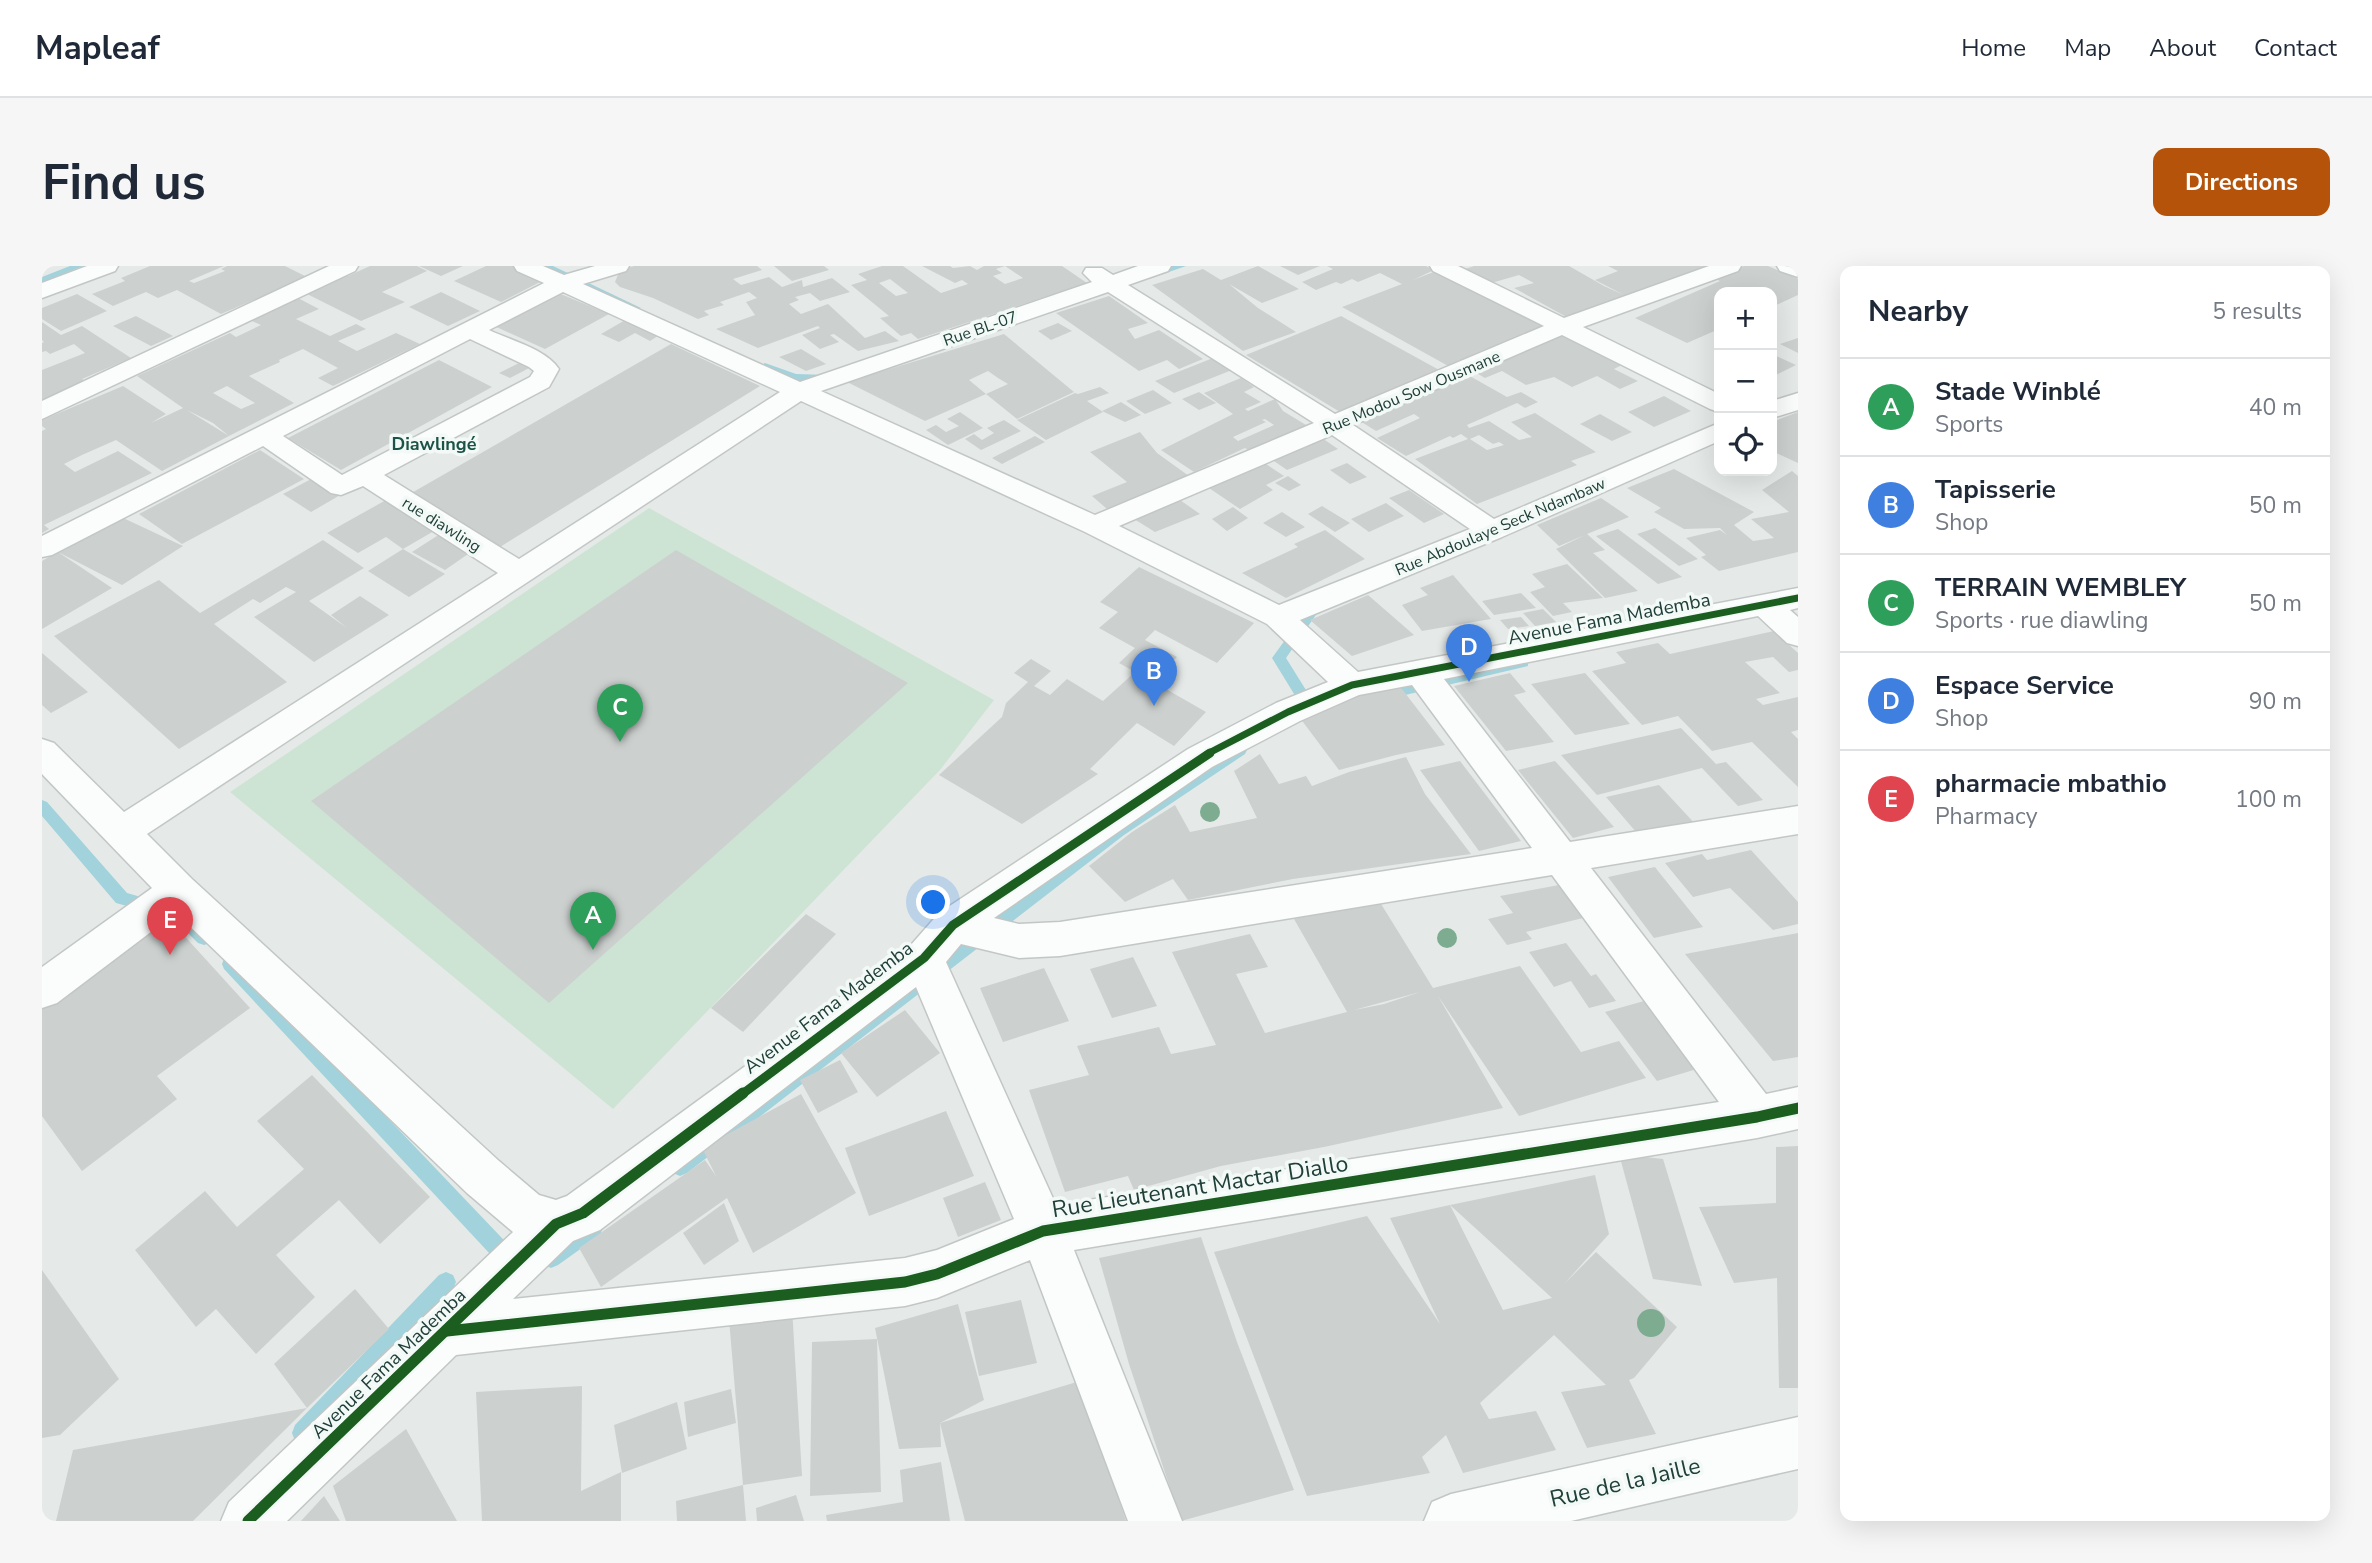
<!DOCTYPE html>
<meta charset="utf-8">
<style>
:root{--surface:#fff;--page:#f6f6f7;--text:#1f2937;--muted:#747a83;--line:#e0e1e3;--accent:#b45309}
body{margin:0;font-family:"Nunito Sans",sans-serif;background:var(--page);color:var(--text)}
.controls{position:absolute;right:21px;top:21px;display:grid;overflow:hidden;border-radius:14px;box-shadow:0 7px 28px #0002}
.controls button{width:63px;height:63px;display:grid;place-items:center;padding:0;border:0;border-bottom:2px solid var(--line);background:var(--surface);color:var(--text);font:35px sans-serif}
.you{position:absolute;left:892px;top:637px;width:24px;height:24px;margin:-18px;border:5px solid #fff;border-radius:50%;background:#1a73e8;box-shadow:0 0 0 10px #1a73e833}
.badge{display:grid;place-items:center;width:46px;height:46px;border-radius:50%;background:var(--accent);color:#fff;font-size:23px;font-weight:700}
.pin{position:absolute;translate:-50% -58px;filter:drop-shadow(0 2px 4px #0008)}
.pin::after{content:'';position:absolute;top:37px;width:24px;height:21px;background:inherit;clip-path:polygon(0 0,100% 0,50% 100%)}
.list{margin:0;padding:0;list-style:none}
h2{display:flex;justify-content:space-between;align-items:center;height:91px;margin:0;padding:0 28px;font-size:30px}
h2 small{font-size:23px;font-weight:400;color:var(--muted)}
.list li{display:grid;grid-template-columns:46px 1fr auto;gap:21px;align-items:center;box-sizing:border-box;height:98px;padding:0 28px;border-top:2px solid var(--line)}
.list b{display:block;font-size:26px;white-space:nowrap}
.list p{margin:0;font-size:23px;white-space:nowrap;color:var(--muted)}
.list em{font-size:23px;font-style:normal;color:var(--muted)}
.icon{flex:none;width:38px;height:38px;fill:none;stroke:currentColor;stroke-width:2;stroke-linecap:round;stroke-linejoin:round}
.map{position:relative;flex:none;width:1756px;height:1255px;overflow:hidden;border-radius:14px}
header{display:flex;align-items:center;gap:42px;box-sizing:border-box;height:98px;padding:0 35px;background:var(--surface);border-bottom:2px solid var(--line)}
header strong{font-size:33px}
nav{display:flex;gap:38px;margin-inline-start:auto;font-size:24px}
.intro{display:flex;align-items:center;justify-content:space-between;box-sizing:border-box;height:168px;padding:0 42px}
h1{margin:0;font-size:49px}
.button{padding:18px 32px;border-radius:14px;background:var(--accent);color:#fff;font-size:24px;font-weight:700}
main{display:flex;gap:42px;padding:0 42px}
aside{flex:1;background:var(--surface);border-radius:14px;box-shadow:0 7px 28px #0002}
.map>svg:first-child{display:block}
</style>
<header>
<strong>Mapleaf</strong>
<nav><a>Home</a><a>Map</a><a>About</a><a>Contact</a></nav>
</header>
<div class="intro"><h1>Find us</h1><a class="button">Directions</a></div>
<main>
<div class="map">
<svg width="1756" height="1255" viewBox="0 0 1756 1255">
<rect width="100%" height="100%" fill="#e5eae8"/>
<polygon fill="#cde4d5" points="607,242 952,434 898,504 571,843 188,526"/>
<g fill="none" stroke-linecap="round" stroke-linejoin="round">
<g fill="#a2d2db" fill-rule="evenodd">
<polygon points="28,0 41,0 0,17 0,11"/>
<polygon points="499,0 511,0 599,42 591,44"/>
<polygon points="1130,0 1144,0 1107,13 1102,10"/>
<path d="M723,97l31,11 31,1 5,3c-19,13 -51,-1 -71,-10l-1,-2z"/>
<polygon points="1279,329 1285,333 1244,392 1277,445 1270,450 1265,449 1230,392 1275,330"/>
<polygon points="1481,392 1486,394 1486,400 1342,434 1335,429 1342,424"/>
<polygon points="1198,479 1203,480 1205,484 1203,488 1082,569 645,907 638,910 631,907 629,901 631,895 1072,561"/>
<polygon points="0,534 5,536 85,627 113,635 158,657 170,672 168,677 162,679 156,677 146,667 103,645 74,637 0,550"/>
<polygon points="188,691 194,693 477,990 480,997 477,1004 470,1007 463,1004 182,703 180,698 182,693"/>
<polygon points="551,952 558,955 561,962 558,969 516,999 509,1002 502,999 499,992 502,985"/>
<polygon points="404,1006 411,1009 414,1016 411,1023 269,1175 261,1178 253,1175 250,1167 253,1159 397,1009"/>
</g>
</g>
<g fill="#ccd1cf" fill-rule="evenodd">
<polygon points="108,0 182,0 147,15 152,17 183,5 179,3 185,0 243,0 265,11 179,48 135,24 116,32 104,26 71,40 50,28 83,15 79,12"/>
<polygon points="328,0 375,0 385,5 340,26 363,36 319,55 259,25 302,6 306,10"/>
<polygon points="377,0 421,0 399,10"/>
<polygon points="444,0 474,0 504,13 459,36 412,15"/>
<polygon points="592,0 715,0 720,4 691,13 699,19 727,11 740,21 760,14 761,21 790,12 808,26 778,35 768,27 753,31 757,34 747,38 759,48 786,38 823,72 843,65 857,75 816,85 792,68 788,69 797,76 778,83 760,69 778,62 776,60 716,82 674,63 713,49 704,36 715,32 707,26 678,36 682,39 662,45 667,49 656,53 611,32 578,21 573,16 578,4"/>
<polygon points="732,0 782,0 787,4 750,15"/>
<path d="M840,0h21l38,27 27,-9 -6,-4 -7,3 -33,-17h28l3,2 17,-2 7,4 7,-4h78l25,17 -169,56 -7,-6 -10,3 -21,-18 9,-2 -38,-31 16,-5 -9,-6zM963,0l18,12 -18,6 -12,-8 9,-3 -6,-4zM848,13l18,14 -12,3 -17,-13z"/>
<polygon points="1216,0 1257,23 1220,37 1187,18 1216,42 1254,66 1201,85 1110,19 1161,3 1179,14"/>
<polygon points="1238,0 1278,0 1256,9"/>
<polygon points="1285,0 1384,0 1392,4 1371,14 1394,5 1502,61 1408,101 1300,41 1360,18 1338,7 1316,16 1310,13 1299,18 1294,16 1274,24 1260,16 1291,3"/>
<polygon points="1432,0 1527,0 1562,20 1582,29 1553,14 1576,5 1566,0 1678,0 1530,54 1472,22 1492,17 1477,9 1446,18 1420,4"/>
<polygon points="1702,0 1726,0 1756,13 1756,29 1730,41 1730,26 1677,26 1677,63 1645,77 1593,52 1678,15 1673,13"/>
<polygon points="399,26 438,45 406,60 367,41"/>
<polygon points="514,26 567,48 503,83 450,59"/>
<polygon points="35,28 65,45 19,65 0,53 0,42"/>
<polygon points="1067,30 1106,57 1086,63 1093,73 1117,64 1161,93 1137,103 1125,94 1097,105 1014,47"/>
<path d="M254,31l23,12 -23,10 34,17 26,-12 10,5 -28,12 19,10 39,-18 24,11 -87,42 -15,-8 20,-10 -35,-19 -24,11 1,2 -31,14 45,27 -65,33 -16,-13 -26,-13 42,26 -67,35 -46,-31 -34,15 -18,9 11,8 43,-21 34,22 -108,52 5,4 -7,4v-102l4,-2 -4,-3v-6l81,-34 43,28 -15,9 32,-15 -46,-32 93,-43 6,4 25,-12 -14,-6zM185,120l28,17 -14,6 -28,-16z"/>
<polygon points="94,50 131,70 109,80 71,60"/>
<polygon points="1299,50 1399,105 1303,149 1204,89"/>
<polygon points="585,53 619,68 608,75 593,67 577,76 559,68"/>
<polygon points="0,56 19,69 40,60 89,92 40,113 44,115 0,135 0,104 43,87 32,78 8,88 4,85 0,86 0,77 2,76 0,74"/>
<polygon points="1016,57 1030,65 1009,74 996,65"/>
<path d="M962,68l70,58 -57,27 -31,-25 -61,27 -78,-39zM946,105l10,7 10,6 -22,10 -17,-14z"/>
<polygon points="1522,68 1580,99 1572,103 1596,115 1578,123 1555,110 1530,121 1512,111 1484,119 1460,105 1443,112 1431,105"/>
<polygon points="1756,72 1756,87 1738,78"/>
<polygon points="629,78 718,120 458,281 366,229"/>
<polygon points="759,83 784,98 764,105 737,91"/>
<polygon points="1730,88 1754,99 1730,111"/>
<polygon points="1171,92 1190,104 1132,127 1113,115"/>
<polygon points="397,94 450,121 299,204 246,172"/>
<polygon points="483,94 493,99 468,112 457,107"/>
<path d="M1426,109l39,22 14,-5 17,10 -13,6 -8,-5 -50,22 2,3 20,-7 30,19 13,-3 -21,-15 24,-9 61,39 -25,9 6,4 -100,39 -62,-45 53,-20 -7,-5 -8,4 -3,-2 -44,20 -29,-18 43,-20 -6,-4 -38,17 -16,-10zM1437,169l14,9 6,-2 5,3 -17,5 -17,-11z"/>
<path d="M1199,112l13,9 -10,5 17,10 -16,7 3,2 27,-12 8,12 28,17 -57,26 -9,-6 -51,24 -33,-22 72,-36 -29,-21zM1223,153l9,6 -36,16 -5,-4 33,-15 -4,-2z"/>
<polygon points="1058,121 1067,127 1045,135 1061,146 1004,174 975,154 1033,127 1036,128"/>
<polygon points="1111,124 1130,137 1103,148 1084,135"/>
<polygon points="1157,126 1174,137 1157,144 1140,133"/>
<polygon points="1622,130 1649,145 1612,161 1586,146"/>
<polygon points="1079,136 1099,149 1083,156 1060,145"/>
<polygon points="918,146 941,162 906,179 884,164 894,159 904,166 917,160 905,153"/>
<polygon points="1756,146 1756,197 1730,185 1730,156"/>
<polygon points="1558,148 1590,166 1570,175 1538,158"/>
<polygon points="962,154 979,165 939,184 923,173 932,168 940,174 952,167 945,162"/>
<polygon points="1098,166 1115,187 1147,210 1065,243 1050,230 1085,216 1048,186"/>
<polygon points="993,170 1003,176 960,198 950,192"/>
<polygon points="1280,172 1296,183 1245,204 1229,193"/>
<polygon points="218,184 262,213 140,278 97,248"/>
<polygon points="1215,192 1242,210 1224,219 1231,224 1198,243 1161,218"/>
<polygon points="1305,197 1325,211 1308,218 1288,204"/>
<polygon points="1632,203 1712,246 1692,259 1711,275 1732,272 1709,253 1747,246 1720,224 1750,205 1756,210 1756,286 1677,305 1659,291 1664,289 1644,272 1678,264 1685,269 1678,262 1642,263 1612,246 1619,242 1585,222"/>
<polygon points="1246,210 1259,219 1247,225 1233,217"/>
<polygon points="273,211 300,228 269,246 241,228"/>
<polygon points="1367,224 1402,248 1382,257 1347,232"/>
<polygon points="1559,232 1587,251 1545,268 1563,284 1551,287 1596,325 1563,332 1514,283 1543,269 1517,280 1495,259"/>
<polygon points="344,234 392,265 361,283 344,271 316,287 285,267"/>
<polygon points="1138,234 1158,248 1113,266 1092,253"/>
<polygon points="1344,237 1362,250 1327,266 1309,253"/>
<polygon points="1280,240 1308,257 1293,266 1266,248"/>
<polygon points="1191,241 1206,252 1185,265 1170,253"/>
<polygon points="1240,246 1263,261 1244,271 1221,257"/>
<polygon points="77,250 141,280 80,319 16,286 70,322 0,363 0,295"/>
<polygon points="1613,262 1656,293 1637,300 1595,268"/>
<polygon points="1576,263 1640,311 1616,318 1554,270"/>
<polygon points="1283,264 1323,293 1244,332 1200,307 1256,281 1252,278"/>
<polygon points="398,268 429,286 403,304 370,286"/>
<polygon points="281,274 322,302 267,335 305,362 289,349 318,330 347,349 272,396 212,351 254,326 244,321 218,337 211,333 172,358 245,416 137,483 12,370 117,314 158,347"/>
<polygon points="361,283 403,308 367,331 326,305"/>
<polygon points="634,284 866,417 507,737 269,535"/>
<polygon points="1525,298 1561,332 1521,337 1530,346 1511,350 1488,326 1503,321 1490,308"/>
<polygon points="1097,301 1212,357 1175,397 1113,364 1103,374 1135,391 1110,415 1164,446 1132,480 1095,457 1048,503 1056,508 980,558 897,509 960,451 964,437 986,416 972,407 989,393 1009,405 992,420 1008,429 1025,413 1061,435 1093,406 1077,397 1093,382 1057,362 1076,346 1058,336"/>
<polygon points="1411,309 1449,353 1380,365 1360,339 1386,329 1378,322"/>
<polygon points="1479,327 1494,342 1452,349 1440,335"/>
<polygon points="1326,329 1372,369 1310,390 1268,354"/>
<polygon points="1501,343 1514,356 1493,360 1481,347"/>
<polygon points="1479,351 1487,360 1466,363 1458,354"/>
<polygon points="1732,365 1756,387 1756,404 1747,406 1731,391 1703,396 1738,427 1714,433 1721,439 1756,431 1756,464 1749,466 1756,473 1756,521 1710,476 1670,485 1636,450 1600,459 1550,405 1584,397 1574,386 1616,377 1628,388"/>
<polygon points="0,387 46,426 9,447 0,439"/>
<polygon points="1468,407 1484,426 1472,429 1512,476 1464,485 1412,420"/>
<polygon points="1543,407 1588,458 1533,469 1489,418"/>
<polygon points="1350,410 1403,479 1354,489 1297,504 1249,440"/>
<polygon points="1639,462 1674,498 1684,496 1721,534 1696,540 1660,502 1555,529 1519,489"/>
<polygon points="1218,488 1237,518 1264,510 1270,520 1307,506 1364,491 1383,528 1429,588 1251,613 1146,634 1131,613 1083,636 1047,600 1090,566 1133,539 1148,566 1215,552 1192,505"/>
<polygon points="1418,495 1479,575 1437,585 1378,504"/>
<polygon points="1513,495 1533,517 1572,561 1531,572 1476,504"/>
<polygon points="1617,519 1656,561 1601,574 1564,531"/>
<polygon points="1709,584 1756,636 1756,658 1731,664 1688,622 1651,631 1623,597 1660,588 1665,594"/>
<polygon points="1613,601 1616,605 1661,661 1612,672 1566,611"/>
<polygon points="1517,619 1541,652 1484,666 1490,673 1465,679 1446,653 1471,647 1458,630"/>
<path d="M1336,633l55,89 87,-22 61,86 38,-11 27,37 -127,38 -81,-120 65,112 -179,39 -103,19 -87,24 -6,-14 -63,16 -36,-102 60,-15 -12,-29 82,-19 12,27 45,-9 -44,-93 78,-18 18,33 -32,7 29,59 82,-21 -53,-93zM1378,726l-36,12 -30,6z"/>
<polygon points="764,648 794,668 701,766 669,742"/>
<polygon points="127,653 208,742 115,810 135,833 40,905 0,850 0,739"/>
<polygon points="1756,667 1756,791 1731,795 1643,688"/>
<polygon points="1524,677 1549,710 1554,708 1574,735 1547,742 1529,715 1512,721 1487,686"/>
<polygon points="1091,691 1115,740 1070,752 1048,703"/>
<polygon points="1002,702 1027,755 961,776 938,722"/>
<polygon points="1602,735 1655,803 1615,815 1563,746"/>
<polygon points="863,744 898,787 835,831 799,787"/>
<polygon points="798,794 816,826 776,847 758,814"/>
<polygon points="270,809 388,931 338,978 297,934 234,989 273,1031 214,1088 174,1043 154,1061 93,984 163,925 195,961 262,903 215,855"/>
<polygon points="759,828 814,927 711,987 685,932 559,1021 537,982 663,894 674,910 660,882"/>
<polygon points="904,845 932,910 827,950 803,882"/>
<polygon points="1756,880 1756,1122 1737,1122 1735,1012 1692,1017 1657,941 1734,937 1734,881"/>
<polygon points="1577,888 1621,893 1660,1020 1611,1013"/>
<polygon points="1553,909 1567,968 1523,1017 1554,986 1635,1061 1592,1112 1587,1114 1614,1168 1545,1182 1519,1126 1564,1119 1512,1069 1438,1137 1447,1153 1494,1145 1514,1184 1421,1207 1404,1169 1380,1191 1388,1207 1265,1230 1172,986 1325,950 1398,1058 1348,952 1408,939 1461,1044 1510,1032 1408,939"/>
<polygon points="943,916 959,954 916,971 901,932"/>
<polygon points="682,937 697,975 662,999 641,967"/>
<polygon points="1159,971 1195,1076 1252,1224 1139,1255 1087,1098 1057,992"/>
<polygon points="0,1004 77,1113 18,1169 0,1172"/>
<polygon points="313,1023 347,1063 265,1142 232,1098"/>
<polygon points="979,1034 995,1097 937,1110 923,1046"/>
<polygon points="916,1038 942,1134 898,1157 1038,1115 1084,1255 923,1255 898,1157 899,1181 857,1183 833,1062"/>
<polygon points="750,1041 760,1210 701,1219 704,1255 635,1255 634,1235 701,1219 687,1053"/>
<polygon points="835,1073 839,1226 768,1230 770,1076"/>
<polygon points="540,1120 539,1225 579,1206 579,1255 440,1255 434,1126"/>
<polygon points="689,1123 694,1157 646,1171 642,1136"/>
<polygon points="635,1136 645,1183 580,1207 572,1159"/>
<polygon points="265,1142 151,1255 14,1255 31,1184"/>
<polygon points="364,1163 415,1255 304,1255 291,1220"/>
<polygon points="899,1196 908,1255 785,1255 784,1249 861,1236 858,1204"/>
<polygon points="754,1229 762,1255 715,1255 714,1242"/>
<polygon points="282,1230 298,1255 259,1255"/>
</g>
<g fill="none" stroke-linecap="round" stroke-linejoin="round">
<g stroke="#c2c7c5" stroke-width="3">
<g id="minor">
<polygon points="45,0 76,0 73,5 0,32 0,17"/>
<polygon points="287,0 316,0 313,5 0,153 0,135"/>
<path d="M472,0h29l21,9 31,-9h34l-3,5 -43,13 217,98 292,-100 -9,-9 3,-5h16l11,7 25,-9h33l-3,5 -40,14 207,129 209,-88 -111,-55 -3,-5h28l106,52 145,-52h32l-3,5 -155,56 136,67v18l-9,-3 -148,-74 -209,90 141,94 225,-96v18l-217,96 -202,83 58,52 440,-84v20l-8,2 8,7v29l-11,-3 -29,-27 -314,63 126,163 228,-36v28l-207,34 175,226 32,-7v42l-41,9 -683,112 108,271h-54l-98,-261 -93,38 -32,8 -449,49 -169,166h-66l8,-19 284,-270 -46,-39 -291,-280 -119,90 -15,5v-41l110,-79 -110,-114v-35l12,4 70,69 374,-239 -135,-87 -22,9 -10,-2 -68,-47 -211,109 -10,2v-21l502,-253 -27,-12zM521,26l217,100 -261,167 -135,-84 165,-88 10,-18c-13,-20 -49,-29 -70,-39zM1066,26l206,131 -219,92 -274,-124zM428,73l59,28 5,4 -4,6 -188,98 -59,-39zM759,135l284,131 182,92 61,58 -52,21 -88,46 -249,164 -29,33 -343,250 -11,4 -17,-5 -40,-34 -307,-282 -45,-45zM1290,169l138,94 -191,76 -160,-79zM1370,419l120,163 -472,74 -41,2 -25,-6 218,-151 88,-46 59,-26zM1510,609l167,227 -663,103 -110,-243 15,-18 58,14 41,-2zM874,721l98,232 -77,31 -32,8 -392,41 60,-58 27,-11z"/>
<polygon points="1735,0 1756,0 1756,11 1738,5"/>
<polygon points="1756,127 1756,144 1730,152 1730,135"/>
<polygon points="1756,1151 1756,1203 1529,1255 1382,1255 1390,1236 1409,1228"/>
</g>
</g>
<use href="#minor" fill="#fbfcfc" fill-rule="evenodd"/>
<g stroke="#f2f9f6" stroke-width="10">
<polyline id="cycleway-far2" points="1165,488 1246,446 1310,419 1756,332"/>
</g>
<g stroke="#f2f9f6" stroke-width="13">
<polyline id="cycleway-far1" points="699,829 882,692 911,659 1168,487"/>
</g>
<g stroke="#f2f9f6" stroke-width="16">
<g id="cycleway">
<polyline points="405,1065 863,1016 895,1008 1001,965 1715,851 1756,842"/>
<polyline points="206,1255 514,958 541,947 701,827"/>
</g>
</g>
<use href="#cycleway-far2" stroke="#1b5e20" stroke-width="7"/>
<use href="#cycleway-far1" stroke="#1b5e20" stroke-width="9"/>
<use href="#cycleway" stroke="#1b5e20" stroke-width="11"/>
</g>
<g fill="#7dac91">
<circle cx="1168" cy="546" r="10"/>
<circle cx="1405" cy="672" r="10"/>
<circle cx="1609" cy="1057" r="14"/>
</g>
<g text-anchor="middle" stroke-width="7" stroke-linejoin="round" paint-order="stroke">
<g font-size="16" fill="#203f38" stroke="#f2f9f6">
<text transform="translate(938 62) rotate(-19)" y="6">Rue BL-07</text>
<text transform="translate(1369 126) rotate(-23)" y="6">Rue Modou Sow Ousmane</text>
<text transform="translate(400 258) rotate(32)" y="6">rue diawling</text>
<text transform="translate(1458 260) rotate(-23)" y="6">Rue Abdoulaye Seck Ndambaw</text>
</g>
<g font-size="18" font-weight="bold" fill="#1b5347" stroke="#f2f9f6">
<text x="392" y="184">Diawlingé</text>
</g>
<g font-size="19" fill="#203f38" stroke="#f2f9f6">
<text transform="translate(1567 352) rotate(-11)" y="7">Avenue Fama Mademba</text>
<text transform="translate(786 741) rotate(-37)" y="7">Avenue Fama Mademba</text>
<text transform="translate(346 1097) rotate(-44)" y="7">Avenue Fama Mademba</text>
</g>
<g font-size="23" fill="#203f38" stroke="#f2f9f6">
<text transform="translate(1158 920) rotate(-9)" y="8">Rue Lieutenant Mactar Diallo</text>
<text transform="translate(1583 1216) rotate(-13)" y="8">Rue de la Jaille</text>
</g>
</g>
</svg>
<div class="controls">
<button>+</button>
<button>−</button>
<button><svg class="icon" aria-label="locate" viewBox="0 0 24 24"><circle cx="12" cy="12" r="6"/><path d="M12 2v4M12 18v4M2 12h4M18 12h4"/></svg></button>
</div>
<div class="you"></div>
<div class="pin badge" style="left:551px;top:684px;background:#2e9e5b">A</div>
<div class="pin badge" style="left:1112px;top:440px;background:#3f7fe0">B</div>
<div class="pin badge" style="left:578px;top:476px;background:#2e9e5b">C</div>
<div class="pin badge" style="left:1427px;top:416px;background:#3f7fe0">D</div>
<div class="pin badge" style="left:128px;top:689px;background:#e0444e">E</div>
</div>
<aside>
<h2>Nearby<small>5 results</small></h2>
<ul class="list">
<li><span class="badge" style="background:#2e9e5b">A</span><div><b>Stade Winblé</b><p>Sports</p></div><em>40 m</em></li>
<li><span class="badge" style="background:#3f7fe0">B</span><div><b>Tapisserie</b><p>Shop</p></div><em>50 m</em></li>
<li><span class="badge" style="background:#2e9e5b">C</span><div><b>TERRAIN WEMBLEY</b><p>Sports · rue diawling</p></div><em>50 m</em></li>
<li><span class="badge" style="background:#3f7fe0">D</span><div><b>Espace Service</b><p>Shop</p></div><em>90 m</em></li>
<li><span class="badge" style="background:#e0444e">E</span><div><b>pharmacie mbathio</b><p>Pharmacy</p></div><em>100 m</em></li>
</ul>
</aside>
</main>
